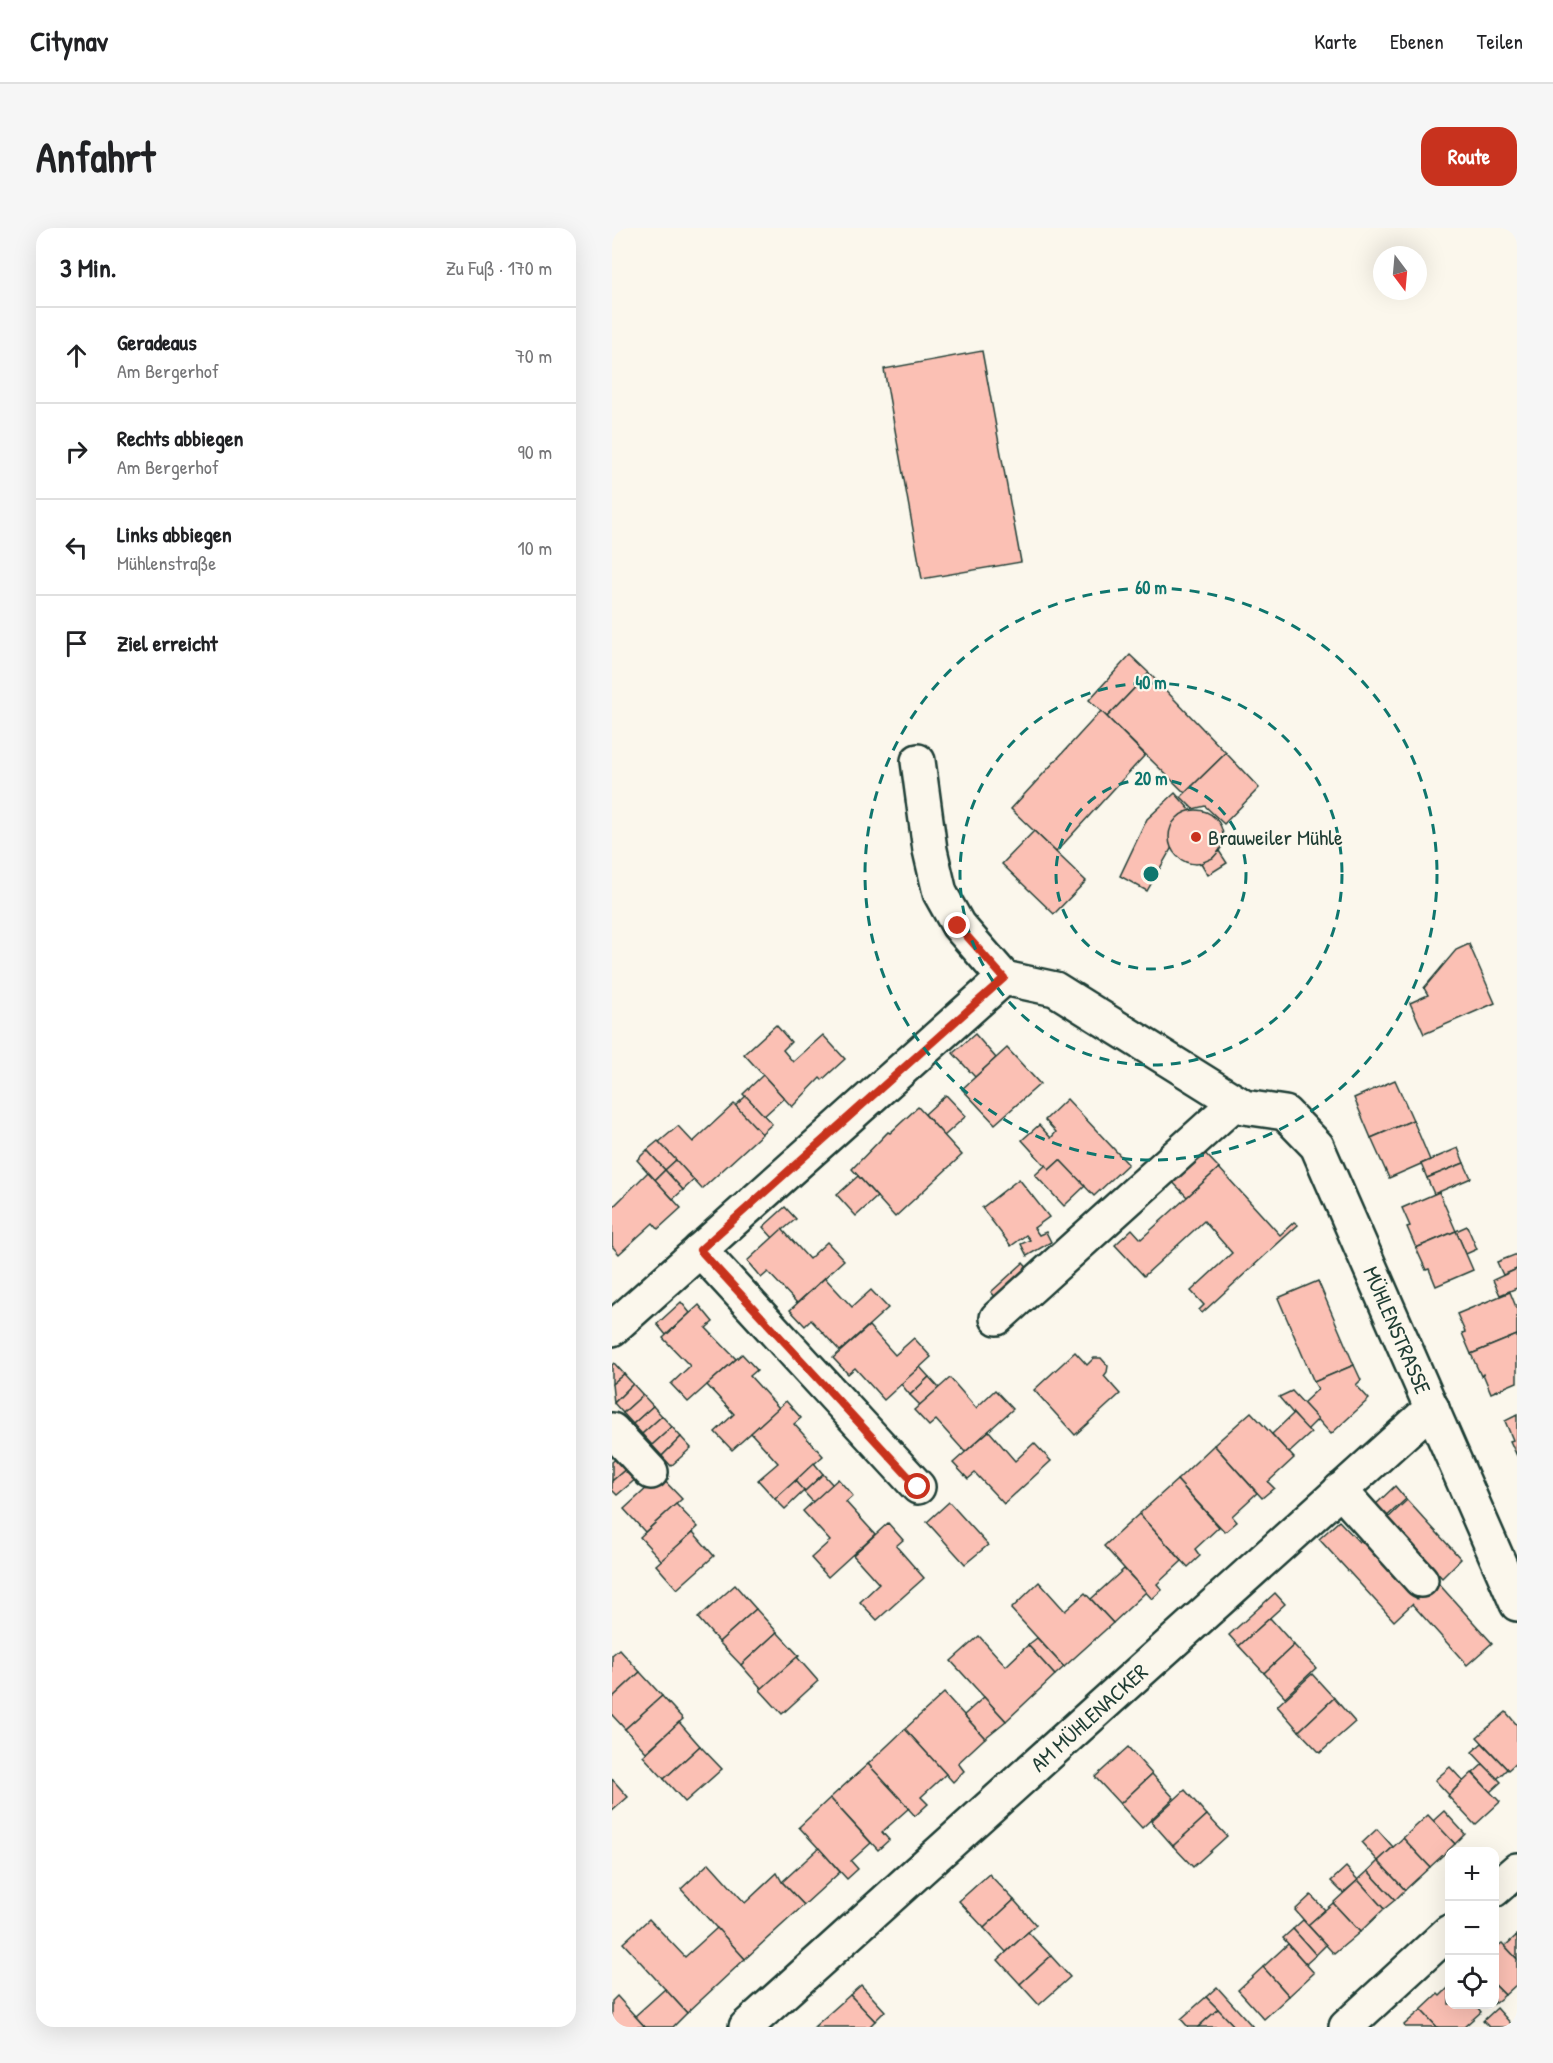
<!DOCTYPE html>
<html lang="de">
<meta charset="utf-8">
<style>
:root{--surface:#fff;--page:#f6f6f6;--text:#202124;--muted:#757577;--line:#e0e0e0;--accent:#c8321e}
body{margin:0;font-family:"Patrick Hand",sans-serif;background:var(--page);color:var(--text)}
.controls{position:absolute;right:18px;bottom:18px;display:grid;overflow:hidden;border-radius:12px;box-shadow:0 6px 24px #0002}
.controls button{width:54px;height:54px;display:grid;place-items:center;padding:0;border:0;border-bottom:2px solid var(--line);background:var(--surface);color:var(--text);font:30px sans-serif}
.compass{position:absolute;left:761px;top:18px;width:54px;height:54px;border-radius:50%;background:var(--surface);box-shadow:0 6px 24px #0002;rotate:164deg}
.stop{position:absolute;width:18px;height:18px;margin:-14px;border:4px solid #c8321e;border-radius:50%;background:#fff}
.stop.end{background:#c8321e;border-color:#fff;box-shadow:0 2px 6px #0008}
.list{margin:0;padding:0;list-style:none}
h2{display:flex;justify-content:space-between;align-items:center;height:78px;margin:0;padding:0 24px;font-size:26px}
h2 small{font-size:20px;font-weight:400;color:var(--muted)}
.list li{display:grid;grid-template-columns:39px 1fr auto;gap:18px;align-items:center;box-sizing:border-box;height:96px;padding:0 24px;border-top:2px solid var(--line)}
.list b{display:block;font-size:22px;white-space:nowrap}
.list p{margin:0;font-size:20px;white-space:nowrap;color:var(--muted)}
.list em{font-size:20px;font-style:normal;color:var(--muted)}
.icon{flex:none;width:33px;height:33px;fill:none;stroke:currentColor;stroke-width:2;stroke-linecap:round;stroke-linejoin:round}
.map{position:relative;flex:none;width:905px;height:1799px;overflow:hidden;border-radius:18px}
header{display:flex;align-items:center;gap:36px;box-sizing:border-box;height:84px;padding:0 30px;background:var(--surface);border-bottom:2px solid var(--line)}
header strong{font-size:28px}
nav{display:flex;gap:33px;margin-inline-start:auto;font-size:21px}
.intro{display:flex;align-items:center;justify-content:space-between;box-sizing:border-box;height:144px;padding:0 36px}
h1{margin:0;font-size:42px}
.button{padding:15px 27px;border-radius:18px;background:var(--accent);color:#fff;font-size:21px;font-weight:700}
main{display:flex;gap:36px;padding:0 36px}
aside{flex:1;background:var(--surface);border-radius:18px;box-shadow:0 6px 24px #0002}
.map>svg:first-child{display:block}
</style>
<header>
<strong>Citynav</strong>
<nav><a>Karte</a><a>Ebenen</a><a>Teilen</a></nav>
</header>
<div class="intro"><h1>Anfahrt</h1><a class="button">Route</a></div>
<main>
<aside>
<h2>3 Min.<small>Zu Fuß · 170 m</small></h2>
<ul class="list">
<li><svg class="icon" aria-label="ahead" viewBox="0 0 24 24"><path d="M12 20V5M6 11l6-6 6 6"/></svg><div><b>Geradeaus</b><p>Am Bergerhof</p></div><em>70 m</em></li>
<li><svg class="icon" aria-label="right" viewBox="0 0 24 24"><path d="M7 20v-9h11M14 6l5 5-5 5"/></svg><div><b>Rechts abbiegen</b><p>Am Bergerhof</p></div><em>90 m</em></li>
<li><svg class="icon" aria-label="left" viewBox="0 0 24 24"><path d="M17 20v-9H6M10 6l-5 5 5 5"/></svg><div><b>Links abbiegen</b><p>Mühlenstraße</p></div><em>10 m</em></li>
<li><svg class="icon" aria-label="arrive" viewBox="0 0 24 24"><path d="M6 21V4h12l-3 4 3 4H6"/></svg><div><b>Ziel erreicht</b></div></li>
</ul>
</aside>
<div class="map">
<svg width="905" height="1799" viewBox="0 0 905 1799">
<rect width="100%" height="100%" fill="#fbf7ec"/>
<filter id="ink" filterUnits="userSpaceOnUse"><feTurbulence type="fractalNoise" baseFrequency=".0167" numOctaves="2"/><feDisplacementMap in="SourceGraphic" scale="12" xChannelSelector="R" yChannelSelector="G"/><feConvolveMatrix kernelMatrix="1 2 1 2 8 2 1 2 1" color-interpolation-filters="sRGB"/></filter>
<g filter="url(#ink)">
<g fill="#fbc0b4" stroke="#1f3d34" stroke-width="1.5">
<polygon points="370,123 409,334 310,351 272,141"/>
<polygon points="518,427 537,445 495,489 477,472"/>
<polygon points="537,445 614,525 573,565 495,489"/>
<polygon points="489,483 533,527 444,624 399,581"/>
<polygon points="614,525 647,560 612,596 593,578 581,581 569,569"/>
<polygon points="563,565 579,583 571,586 561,596 558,604 560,619 535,663 508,648 535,591"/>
<circle cx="584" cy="609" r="27"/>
<polygon points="422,603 474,653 442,686 390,636"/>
<polygon points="607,623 615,635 596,647 589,635 601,630"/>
<polygon points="857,716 883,775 812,806 798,775 816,767 812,760 844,722"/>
<polygon points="164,797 179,814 171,822 181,834 211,807 233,831 210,852 208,850 180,879 132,826"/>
<polygon points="363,806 384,830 363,849 341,825"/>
<polygon points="395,820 428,856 383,896 350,861"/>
<polygon points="151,847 172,870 152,888 131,866"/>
<polygon points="783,852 801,892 759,910 742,870"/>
<polygon points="334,867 354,888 332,908 313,886"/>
<polygon points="134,868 160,896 149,906 123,878"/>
<polygon points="455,871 516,936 482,968 448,932 437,942 410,912 427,897 439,910 444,904 433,892"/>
<polygon points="122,876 150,906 90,961 47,914 66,898 81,914"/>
<polygon points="306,879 350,927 283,989 240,941 276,904 278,905"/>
<polygon points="801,892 818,932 777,950 759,910"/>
<polygon points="46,913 64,932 53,942 35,922"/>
<polygon points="588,920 607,940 575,969 556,949"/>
<polygon points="846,920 852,935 815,950 809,936"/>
<polygon points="35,922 53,942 43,952 25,932"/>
<polygon points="64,932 82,952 71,962 53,942"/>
<polygon points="448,932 473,958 452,978 423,947 434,937 437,942"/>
<polygon points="852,935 859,950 822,966 815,950"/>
<polygon points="607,940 668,1007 682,994 686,997 590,1085 587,1082 592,1077 579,1063 620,1025 592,993 532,1048 503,1017 520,1001 529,1011"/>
<polygon points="53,942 71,962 61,971 43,952"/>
<polygon points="36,944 69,980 46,1001 41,995 7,1026 0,1018 0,980"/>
<polygon points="246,948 265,969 244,988 225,967"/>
<polygon points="407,951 437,989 422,1000 427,1007 434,1004 439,1014 415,1028 409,1016 418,1012 414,1007 399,1018 370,980"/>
<polygon points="827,964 844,1003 804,1020 795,999 798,998 790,980"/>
<polygon points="173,979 184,991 161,1010 151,999"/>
<polygon points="855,998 865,1021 854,1026 844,1003"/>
<polygon points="170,1001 197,1031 215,1014 232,1032 185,1075 156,1044 149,1050 135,1033"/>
<polygon points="844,1003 861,1042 824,1058 817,1041 814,1042 804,1020"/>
<polygon points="905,1026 905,1041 891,1047 885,1034"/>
<polygon points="411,1035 420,1045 388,1074 379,1064"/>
<polygon points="905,1041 905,1060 888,1067 881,1052"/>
<polygon points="213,1050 240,1079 259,1062 276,1080 228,1123 199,1092 193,1098 178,1082"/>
<polygon points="706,1053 742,1137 702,1154 666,1070"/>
<polygon points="898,1064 904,1079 905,1078 905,1107 859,1126 850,1105 853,1104 845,1086"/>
<polygon points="69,1074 78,1085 54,1107 45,1096"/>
<polygon points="87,1077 101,1094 94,1100 124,1131 76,1174 59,1156 78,1138 51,1110"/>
<polygon points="257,1098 283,1127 302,1110 319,1129 272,1172 243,1140 236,1146 221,1130"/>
<polygon points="905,1107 905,1154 879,1165 871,1146 869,1148 859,1126"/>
<polygon points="463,1124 475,1137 482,1130 489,1130 496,1138 495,1144 492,1148 508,1166 463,1207 422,1162"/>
<polygon points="130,1126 145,1142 138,1148 167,1180 120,1222 103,1204 122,1186 95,1157"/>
<polygon points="2,1135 12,1146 0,1156 0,1137"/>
<polygon points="742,1137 749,1152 744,1157 757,1171 719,1206 691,1175 706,1161 702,1154"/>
<polygon points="308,1139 317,1149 298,1167 289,1156"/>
<polygon points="12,1146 21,1156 2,1175 0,1156"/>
<polygon points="317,1149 327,1160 308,1177 298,1167"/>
<polygon points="338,1150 364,1180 383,1162 401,1181 353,1224 324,1192 317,1198 302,1182"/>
<polygon points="21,1156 31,1167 11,1185 2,1175"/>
<polygon points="680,1163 706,1191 695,1202 667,1169"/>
<polygon points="31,1167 41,1178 21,1196 11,1185"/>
<polygon points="174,1173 189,1190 182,1196 211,1228 163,1271 146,1252 166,1235 139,1205"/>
<polygon points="41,1178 50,1188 30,1206 21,1196"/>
<polygon points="639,1184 682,1230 656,1254 662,1260 650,1270 602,1217"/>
<polygon points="681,1186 699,1205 677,1225 660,1206"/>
<polygon points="905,1187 905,1228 898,1213 901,1212 893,1193"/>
<polygon points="50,1188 60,1199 40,1217 30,1206"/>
<polygon points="60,1199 69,1209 50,1228 40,1217"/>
<polygon points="377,1203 403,1233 422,1215 439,1233 392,1276 363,1245 356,1251 341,1235"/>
<polygon points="69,1209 79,1220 59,1238 50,1228"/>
<polygon points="602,1217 645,1265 620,1288 625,1294 613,1304 565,1252"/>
<polygon points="6,1229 16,1239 0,1253 0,1234"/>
<polygon points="202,1235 211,1246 192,1264 183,1253"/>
<polygon points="16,1239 25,1250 5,1267 0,1262 0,1253"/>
<polygon points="211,1246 221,1257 201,1274 192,1264"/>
<polygon points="48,1248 70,1271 33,1304 12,1281"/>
<polygon points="226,1251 241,1268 234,1274 263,1306 216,1349 199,1330 218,1313 191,1283"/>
<polygon points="565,1252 607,1299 583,1321 588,1328 576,1339 527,1286"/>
<polygon points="183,1253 192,1263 173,1281 163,1271"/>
<polygon points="783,1258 794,1271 772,1291 761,1279"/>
<polygon points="795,1272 849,1331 830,1350 776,1290"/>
<polygon points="337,1274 376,1317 353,1336 315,1294"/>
<polygon points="64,1276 86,1299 50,1333 28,1309"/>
<polygon points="527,1286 570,1333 545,1356 550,1362 540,1371 492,1318"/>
<polygon points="727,1293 747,1314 750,1311 805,1371 825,1354 880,1415 855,1437 800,1376 782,1393 707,1311"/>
<polygon points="276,1295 291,1312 284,1318 312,1350 265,1392 248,1374 267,1356 241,1327"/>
<polygon points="81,1304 102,1328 65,1361 44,1337"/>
<polygon points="512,1341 534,1364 501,1395 479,1371"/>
<polygon points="427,1354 453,1383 473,1365 501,1395 452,1439 399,1381"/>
<polygon points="123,1357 144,1381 107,1414 86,1390"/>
<polygon points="663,1365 673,1376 627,1418 617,1407"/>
<polygon points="144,1381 165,1404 129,1437 107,1414"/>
<polygon points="658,1390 682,1417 652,1445 627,1418"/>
<polygon points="165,1404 187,1428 150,1461 129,1437"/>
<polygon points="367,1408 394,1438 416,1417 443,1447 394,1493 339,1433"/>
<polygon points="425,1410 452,1439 443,1447 416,1417"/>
<polygon points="682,1417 704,1440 673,1469 652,1445"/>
<polygon points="7,1421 28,1444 0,1470 0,1427"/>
<polygon points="185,1429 206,1453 170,1486 148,1462"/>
<polygon points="28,1444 50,1468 13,1501 0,1487 0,1470"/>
<polygon points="700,1446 722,1470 687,1503 665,1478"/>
<polygon points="332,1465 373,1510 346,1535 352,1543 341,1554 293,1501"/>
<polygon points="50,1468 71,1491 34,1524 13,1501"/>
<polygon points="372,1469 394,1493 373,1510 352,1487"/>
<polygon points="722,1470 743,1494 708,1525 687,1503"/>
<polygon points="894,1484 905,1497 905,1534 896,1542 865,1509"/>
<polygon points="67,1494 88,1518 52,1551 31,1528"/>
<polygon points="293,1501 334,1546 309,1569 316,1576 303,1588 256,1536"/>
<polygon points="870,1515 895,1541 885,1551 860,1524"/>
<polygon points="88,1518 110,1541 73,1574 52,1551"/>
<polygon points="516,1519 540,1546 508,1576 483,1549"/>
<polygon points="256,1536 297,1580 270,1604 277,1612 266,1622 218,1570"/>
<polygon points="871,1536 889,1554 878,1564 861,1545"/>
<polygon points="838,1539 851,1553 837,1567 823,1552"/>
<polygon points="860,1545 888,1574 863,1597 836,1568"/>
<polygon points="540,1546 562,1570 530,1600 508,1576"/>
<polygon points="0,1551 16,1569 0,1583"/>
<polygon points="573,1562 595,1587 561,1618 539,1593"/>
<polygon points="218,1570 259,1615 239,1633 246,1641 235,1651 187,1599"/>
<polygon points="832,1583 853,1606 843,1616 821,1593"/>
<polygon points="595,1587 615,1608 581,1639 561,1618"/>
<polygon points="816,1587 843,1616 818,1639 791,1610"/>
<polygon points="765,1601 781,1619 766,1633 750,1615"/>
<polygon points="791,1610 818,1639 793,1662 766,1633"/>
<polygon points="207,1620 228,1644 192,1677 170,1654"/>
<polygon points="766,1633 793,1662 783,1672 756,1643"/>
<polygon points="97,1635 133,1675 165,1645 170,1654 192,1677 133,1731 69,1661"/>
<polygon points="734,1639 746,1652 731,1665 719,1653"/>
<polygon points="756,1643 783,1672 772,1681 746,1652"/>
<polygon points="377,1646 402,1672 372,1700 347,1673"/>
<polygon points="746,1652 772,1681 748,1704 721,1675"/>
<polygon points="699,1667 713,1682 696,1697 683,1682"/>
<polygon points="402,1672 424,1697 394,1724 372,1700"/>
<polygon points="721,1675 748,1704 722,1726 696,1697"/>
<polygon points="37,1691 73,1729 105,1700 133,1731 75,1785 11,1715"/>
<polygon points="691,1692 714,1717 704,1727 681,1701"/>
<polygon points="681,1701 704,1727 694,1736 671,1710"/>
<polygon points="416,1704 439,1728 408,1756 386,1732"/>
<polygon points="905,1707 905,1731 893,1718"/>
<polygon points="890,1715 905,1731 905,1756 893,1767 882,1756 882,1721"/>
<polygon points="676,1716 702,1745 677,1768 651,1739"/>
<polygon points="439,1728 458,1749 427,1777 408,1756"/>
<polygon points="651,1739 677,1768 652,1791 626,1762"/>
<polygon points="882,1756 893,1767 882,1776"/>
<polygon points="249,1757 273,1783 263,1793 238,1767"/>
<polygon points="605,1759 641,1799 623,1799 594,1769"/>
<polygon points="837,1759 837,1776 863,1776 869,1784 852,1799 825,1799 809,1782 826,1766 828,1768"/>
<polygon points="53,1761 75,1785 61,1799 33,1799 23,1788"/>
<polygon points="238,1767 263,1793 257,1799 202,1799"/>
<polygon points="5,1768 23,1788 33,1799 0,1799 0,1773"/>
<polygon points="594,1769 606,1781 586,1799 576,1799 569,1791"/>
<polygon points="885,1780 902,1799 877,1799 871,1793"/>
<polygon points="606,1781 623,1799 586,1799"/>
<polygon points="809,1782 825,1799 793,1799 792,1797"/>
</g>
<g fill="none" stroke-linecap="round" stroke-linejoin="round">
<g stroke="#1f3d34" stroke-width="38">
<g id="minor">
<path id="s1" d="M306,533l12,89 10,43 18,32 46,53 51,11 189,118 41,6 32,33 200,458"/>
<polyline points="88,1022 306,1259"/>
<polyline points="385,1090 624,874"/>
<polyline points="0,1101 392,750"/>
<polyline points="0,1202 39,1244"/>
<polyline points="728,1262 809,1352"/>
<polyline points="882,1662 905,1642"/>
<path id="s2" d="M134,1799l686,-619"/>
<polyline points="734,1799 837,1704"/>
</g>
</g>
<use href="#minor" stroke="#fbf7ec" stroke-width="33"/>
</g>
</g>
<g fill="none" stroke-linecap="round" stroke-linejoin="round" filter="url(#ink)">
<polyline stroke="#c8321e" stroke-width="8" points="306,1259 88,1022 392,750 346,698"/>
</g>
<g fill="none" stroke="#0f766e" stroke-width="3" stroke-dasharray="10 8">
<circle cx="539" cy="646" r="95"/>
<circle cx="539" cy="646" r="191"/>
<circle cx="539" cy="646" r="286"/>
</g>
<circle fill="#c8321e" stroke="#fbf7ec" stroke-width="2" cx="584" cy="609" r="6"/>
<g text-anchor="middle" stroke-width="4.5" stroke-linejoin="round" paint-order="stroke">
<g font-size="22" fill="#1f3d34" stroke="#fbf7ec" text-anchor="start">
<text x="596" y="617">Brauweiler Mühle</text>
</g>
<g font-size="22" fill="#1f3d34" stroke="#fbf7ec">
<text dy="8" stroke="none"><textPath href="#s1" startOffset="804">MÜHLENSTRASSE</textPath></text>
<text dy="8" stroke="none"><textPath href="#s2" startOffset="462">AM MÜHLENACKER</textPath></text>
</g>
</g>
<circle cx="539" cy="646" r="9" fill="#0f766e" stroke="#fbf7ec" stroke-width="3"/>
<g font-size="18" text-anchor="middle" font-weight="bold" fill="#0f766e" stroke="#fbf7ec" stroke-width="4.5" stroke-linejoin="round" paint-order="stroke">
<text x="539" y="366">60 m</text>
<text x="539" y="461">40 m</text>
<text x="539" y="557">20 m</text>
</g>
</svg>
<div class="controls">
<button>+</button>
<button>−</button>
<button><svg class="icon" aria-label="locate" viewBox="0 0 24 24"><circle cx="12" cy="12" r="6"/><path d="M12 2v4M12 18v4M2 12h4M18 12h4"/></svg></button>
</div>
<svg class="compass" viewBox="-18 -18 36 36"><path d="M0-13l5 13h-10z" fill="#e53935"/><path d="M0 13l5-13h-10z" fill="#757577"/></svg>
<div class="stop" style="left:306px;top:1259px"></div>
<div class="stop end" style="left:346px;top:698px"></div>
</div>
</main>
